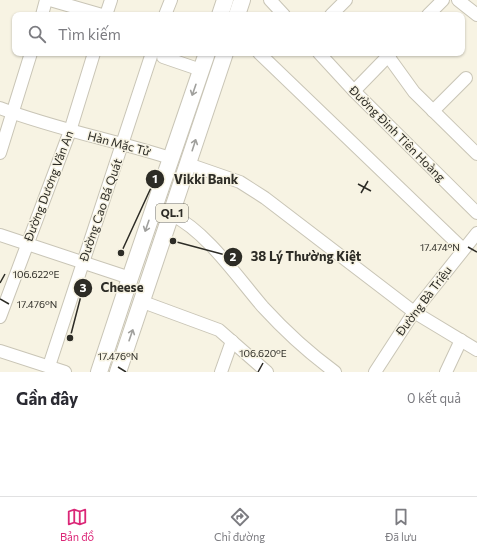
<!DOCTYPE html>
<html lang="vi">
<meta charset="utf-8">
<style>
:root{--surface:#fff;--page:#f7f7f7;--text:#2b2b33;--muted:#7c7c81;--line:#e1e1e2;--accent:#db2777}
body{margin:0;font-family:Commissioner,sans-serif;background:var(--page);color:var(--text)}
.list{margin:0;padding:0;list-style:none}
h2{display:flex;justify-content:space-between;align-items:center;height:52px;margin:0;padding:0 16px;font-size:17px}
h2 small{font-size:13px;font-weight:400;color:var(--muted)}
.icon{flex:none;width:22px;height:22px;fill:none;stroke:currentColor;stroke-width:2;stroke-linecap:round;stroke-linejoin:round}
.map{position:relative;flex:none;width:477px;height:372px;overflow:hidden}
.search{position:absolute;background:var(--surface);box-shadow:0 1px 3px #0004;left:12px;right:12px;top:12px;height:44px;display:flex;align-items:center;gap:10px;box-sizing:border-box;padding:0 14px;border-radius:8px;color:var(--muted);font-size:15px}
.sheet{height:124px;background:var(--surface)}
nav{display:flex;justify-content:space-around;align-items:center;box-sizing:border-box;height:56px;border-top:1px solid var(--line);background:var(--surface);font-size:11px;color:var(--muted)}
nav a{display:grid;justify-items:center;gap:2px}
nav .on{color:var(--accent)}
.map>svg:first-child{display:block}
</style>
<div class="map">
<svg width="477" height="372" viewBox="0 0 477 372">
<rect width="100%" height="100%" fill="#f7f3e3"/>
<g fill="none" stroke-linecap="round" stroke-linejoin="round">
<g stroke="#c9c5b6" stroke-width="14">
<g id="minor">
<polyline points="50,0 102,15"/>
<polyline points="270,0 284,15"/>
<polyline points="458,0 477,15"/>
<polyline points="42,15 46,0"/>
<polyline points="106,15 111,0"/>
<polyline points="165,15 171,0"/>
<polyline points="331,15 346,0"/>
<polyline points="428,15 443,0"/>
<polyline points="259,53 463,249"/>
<polyline points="319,53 354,91 477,213"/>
<polyline points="388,56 414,92 477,154"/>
<polyline points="163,57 201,70"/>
<polyline points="354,91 391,53"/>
<path d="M0,108c55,21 114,32 170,50"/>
<polyline points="433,111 466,78"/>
<polyline points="0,153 31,53"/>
<polyline points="188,164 240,182 265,198 414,312 477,350"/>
<path d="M172,215c34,16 66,63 91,92 22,24 46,46 72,65"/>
<polyline points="0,235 130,278"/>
<polyline points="143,302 219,330 267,372"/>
<polyline points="0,317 70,131 94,53"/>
<polyline points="0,351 65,372"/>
<polyline points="49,366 152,53"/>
<polyline points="221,372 232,341"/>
<polyline points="375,372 414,312 477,233"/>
<polyline points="446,372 461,340"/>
</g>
</g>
<g stroke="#c9c5b6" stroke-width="18">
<g id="major">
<polyline points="220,15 225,0"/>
<polyline points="237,15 242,0"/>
<polyline points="99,372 130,278 207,53"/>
<polyline points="118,372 225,53"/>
</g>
</g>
<use href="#minor" stroke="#fff" stroke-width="12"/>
<use href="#major" stroke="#fff" stroke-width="16"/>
</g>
<defs><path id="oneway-shaft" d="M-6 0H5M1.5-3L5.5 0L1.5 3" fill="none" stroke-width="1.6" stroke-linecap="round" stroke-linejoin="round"/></defs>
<g stroke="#a0a09d">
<use href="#oneway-shaft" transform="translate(194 90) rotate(109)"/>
<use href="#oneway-shaft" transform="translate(194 145) rotate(-72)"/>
<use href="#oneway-shaft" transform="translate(147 226) rotate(109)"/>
<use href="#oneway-shaft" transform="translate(131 335) rotate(-71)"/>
</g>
<path fill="none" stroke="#2d2c26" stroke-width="1.5" d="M358,184l13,7M361,193l7,-12M468,247l9,5M0,283l5,-9M0,299l9,5M118,367l8,5M258,372l5,-9"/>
<g text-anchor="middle" stroke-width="3" stroke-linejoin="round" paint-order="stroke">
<rect fill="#f7f3e3" stroke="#6a685f" stroke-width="1" x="156" y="204" width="32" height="18" rx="3"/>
<g font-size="11" font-weight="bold" fill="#2d2c26">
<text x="172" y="217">QL.1</text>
</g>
<g font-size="12" fill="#2d2c26" stroke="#f7f3e3">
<text transform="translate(397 134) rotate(45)" y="4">Đường Đinh Tiên Hoàng</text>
<text transform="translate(119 144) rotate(15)" y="4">Hàn Mặc Tử</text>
<text transform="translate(49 186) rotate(-69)" y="4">Đường Dương Văn An</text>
<text transform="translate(101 210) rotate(-71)" y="4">Đường Cao Bá Quát</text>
<text transform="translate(424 301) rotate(-53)" y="4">Đường Bà Triệu</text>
</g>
</g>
<g font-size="10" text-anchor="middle" fill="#2d2c26" stroke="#f7f3e3" stroke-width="3" stroke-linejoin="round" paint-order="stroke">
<text x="440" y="251">17.474°N</text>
<text x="36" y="278">106.622°E</text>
<text x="37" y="308">17.476°N</text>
<text x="263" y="357">106.620°E</text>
<text x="118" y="360">17.476°N</text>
</g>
<path fill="none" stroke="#2d2c26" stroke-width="1.5" d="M121 253L155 179M173 241L233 257M70 338L83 288"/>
<g fill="#2d2c26" stroke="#f7f3e3" stroke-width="1.5">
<circle cx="121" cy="253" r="4"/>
<circle cx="173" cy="241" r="4"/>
<circle cx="70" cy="338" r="4"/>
<circle cx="155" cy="179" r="10"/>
<circle cx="233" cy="257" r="10"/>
<circle cx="83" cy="288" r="10"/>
</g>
<g font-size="12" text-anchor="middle" font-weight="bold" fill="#fff">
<text x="155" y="183">1</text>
<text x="233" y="261">2</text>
<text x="83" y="292">3</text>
</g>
<g font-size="13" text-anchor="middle" font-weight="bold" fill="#2d2c26" stroke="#f7f3e3" stroke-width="3" stroke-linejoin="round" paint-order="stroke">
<text x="206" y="184">Vikki Bank</text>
<text x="306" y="261">38 Lý Thường Kiệt</text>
<text x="122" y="292">Cheese</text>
</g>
</svg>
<div class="search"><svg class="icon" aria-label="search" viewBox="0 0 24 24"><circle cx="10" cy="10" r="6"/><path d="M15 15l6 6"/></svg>Tìm kiếm</div>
</div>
<section class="sheet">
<h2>Gần đây<small>0 kết quả</small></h2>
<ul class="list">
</ul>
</section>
<nav>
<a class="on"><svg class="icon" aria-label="map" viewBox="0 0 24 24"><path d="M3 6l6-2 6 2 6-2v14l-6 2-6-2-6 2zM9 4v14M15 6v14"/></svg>Bản đồ</a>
<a><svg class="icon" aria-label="directions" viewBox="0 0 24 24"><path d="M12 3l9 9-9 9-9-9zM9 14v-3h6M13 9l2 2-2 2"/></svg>Chỉ đường</a>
<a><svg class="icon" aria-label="saved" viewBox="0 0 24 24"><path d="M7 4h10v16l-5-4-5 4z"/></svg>Đã lưu</a>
</nav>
